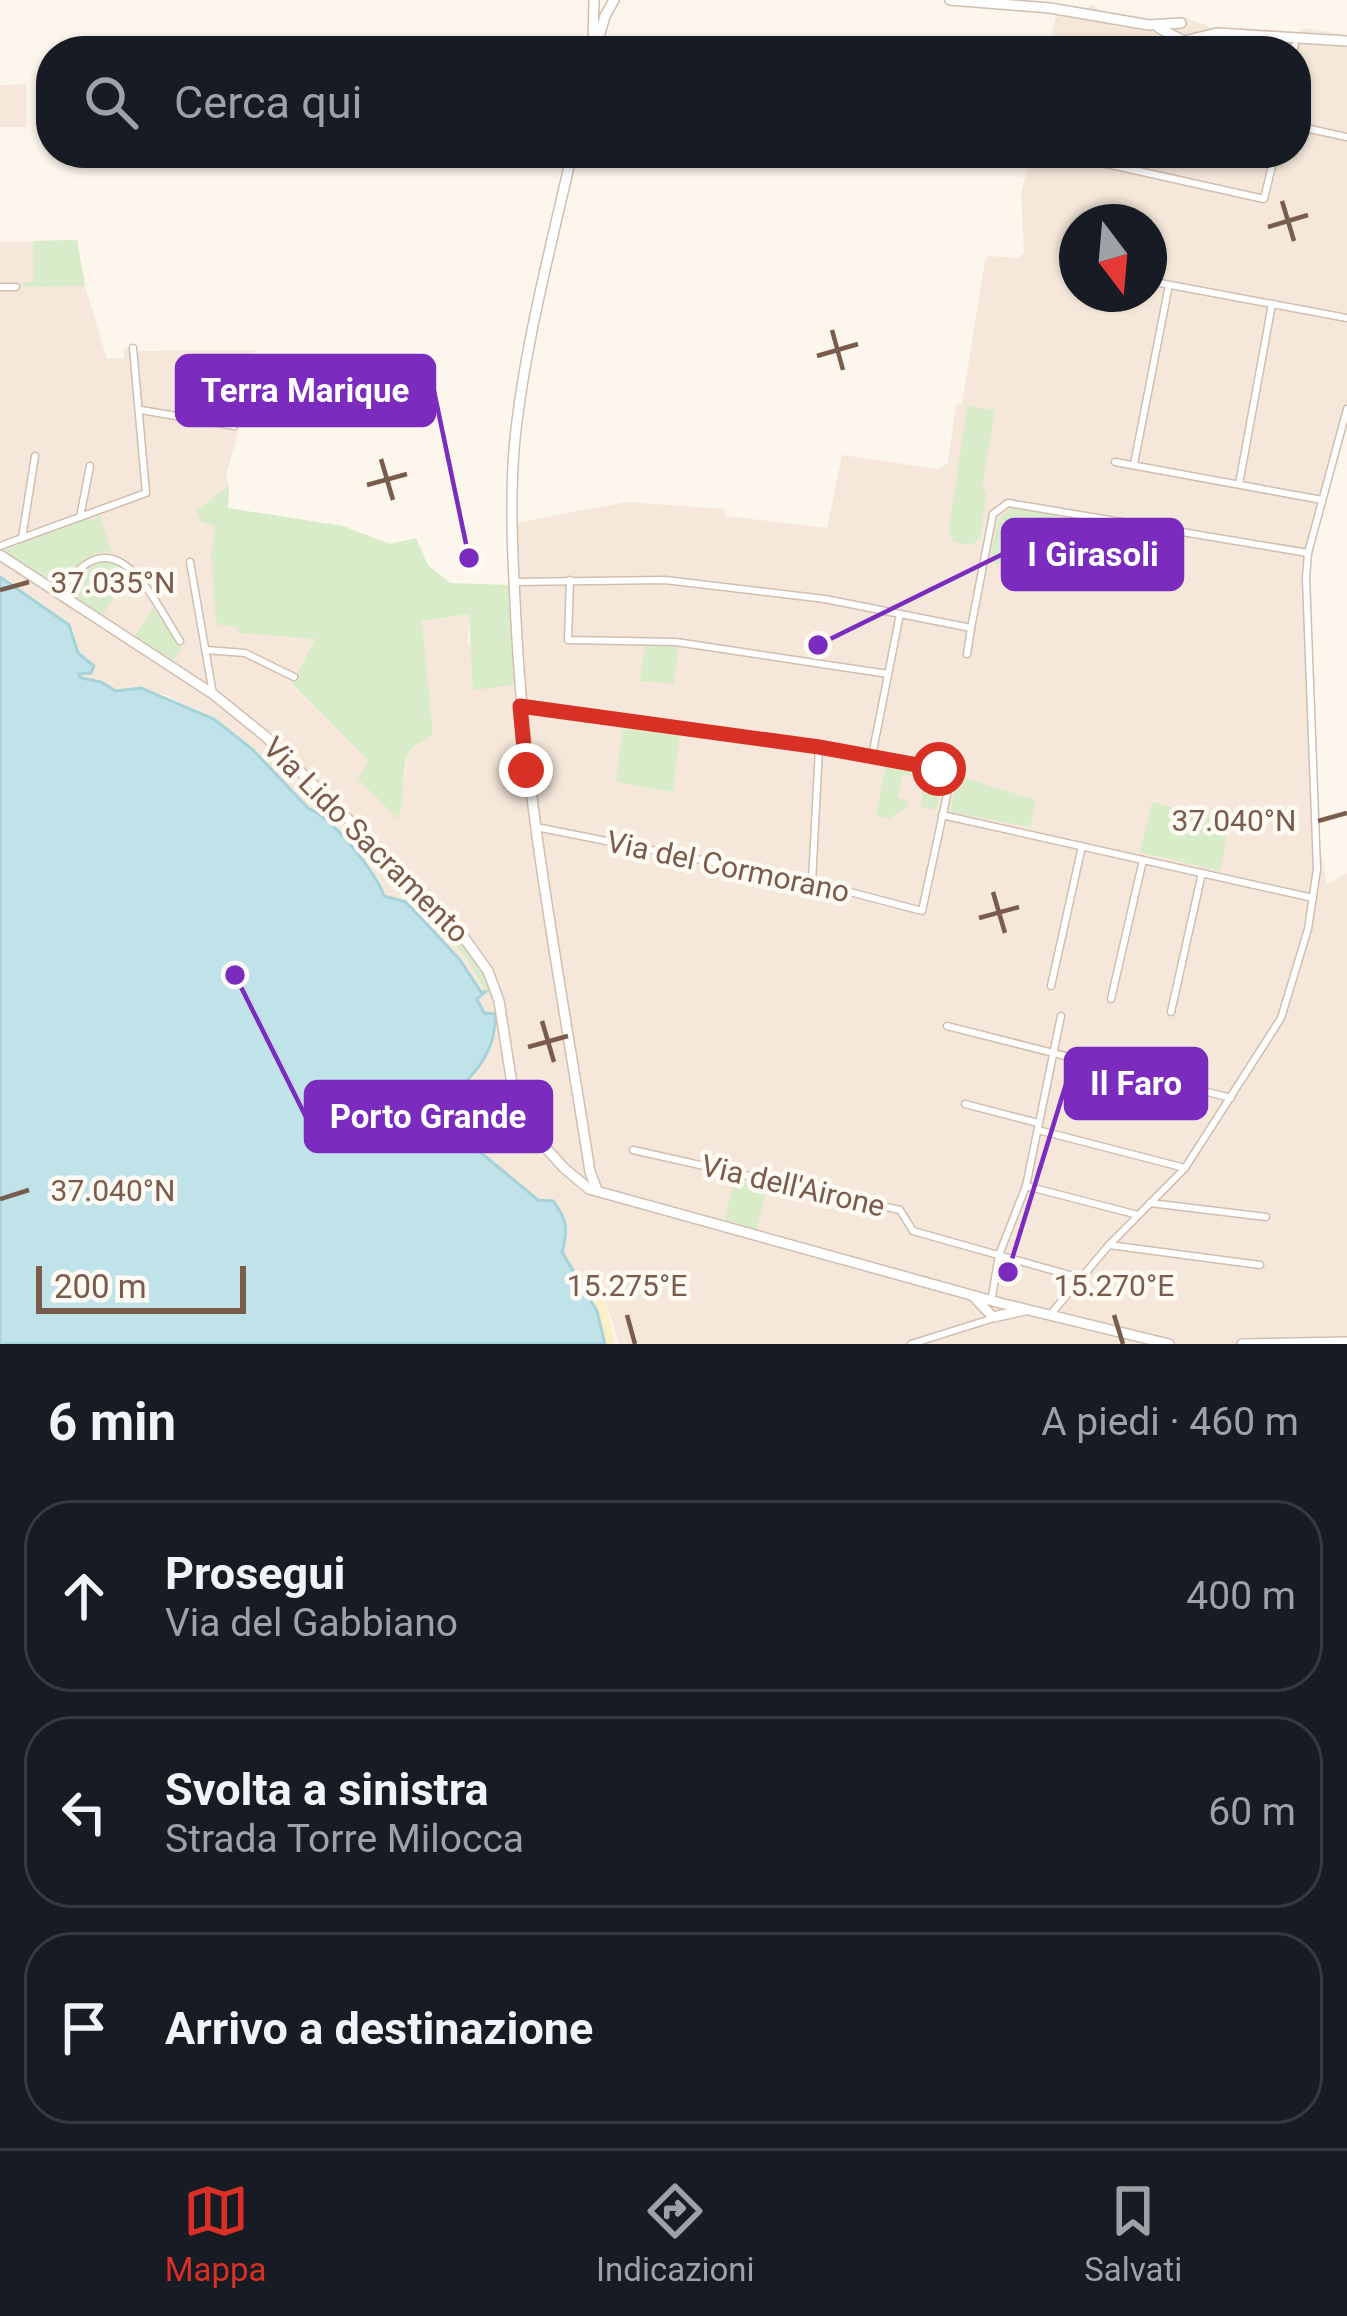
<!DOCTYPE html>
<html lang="it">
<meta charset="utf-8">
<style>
:root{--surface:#171b24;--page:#20242c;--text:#f1f3f6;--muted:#9ea1a6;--line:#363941;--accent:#d93025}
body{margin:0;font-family:Roboto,sans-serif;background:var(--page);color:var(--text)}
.compass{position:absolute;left:1059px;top:204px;width:108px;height:108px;border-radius:50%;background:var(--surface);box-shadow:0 3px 9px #0004;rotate:164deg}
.scale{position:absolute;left:36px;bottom:30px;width:210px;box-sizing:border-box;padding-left:12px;border:6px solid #7a5c4d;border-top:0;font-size:33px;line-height:42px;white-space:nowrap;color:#7a5c4d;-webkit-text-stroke:9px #fffaf3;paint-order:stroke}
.stop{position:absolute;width:36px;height:36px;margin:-27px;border:9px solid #d93025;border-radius:50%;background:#fff}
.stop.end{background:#d93025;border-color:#fff;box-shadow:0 3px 12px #0008}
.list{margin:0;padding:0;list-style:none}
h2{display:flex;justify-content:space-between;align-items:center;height:156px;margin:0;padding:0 48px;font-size:51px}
h2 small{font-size:39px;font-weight:400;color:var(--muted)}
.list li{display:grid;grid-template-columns:78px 1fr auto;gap:36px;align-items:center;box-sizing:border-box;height:192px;margin:0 24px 24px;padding:0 24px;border:3px solid var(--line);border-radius:48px}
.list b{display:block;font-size:45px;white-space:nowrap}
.list p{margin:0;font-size:39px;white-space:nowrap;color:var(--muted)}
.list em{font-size:39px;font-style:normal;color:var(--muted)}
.icon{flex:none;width:66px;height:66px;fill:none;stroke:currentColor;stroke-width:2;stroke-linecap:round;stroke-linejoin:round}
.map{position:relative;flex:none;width:1347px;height:1344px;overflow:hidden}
.search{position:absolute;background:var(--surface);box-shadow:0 3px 9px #0004;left:36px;right:36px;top:36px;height:132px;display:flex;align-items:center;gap:30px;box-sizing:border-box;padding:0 42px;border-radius:48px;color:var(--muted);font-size:45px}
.sheet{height:804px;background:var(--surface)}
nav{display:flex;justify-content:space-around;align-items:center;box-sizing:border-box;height:168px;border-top:3px solid var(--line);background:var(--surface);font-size:33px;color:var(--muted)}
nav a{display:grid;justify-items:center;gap:6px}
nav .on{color:var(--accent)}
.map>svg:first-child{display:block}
</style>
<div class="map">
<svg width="1347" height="1344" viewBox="0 0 1347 1344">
<rect width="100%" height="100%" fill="#fdf6ec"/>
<g fill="#f5e8da" fill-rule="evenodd">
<path d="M1092,4l8,6 61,11 23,-4 26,10 89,5 6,-4 42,7v389l-32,115 -6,40 9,259 9,46 20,-11v471h-728l-14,-44 -11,-10 -6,4 -27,-42 7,-23 -5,-15 -10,-13 -15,-1 -64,-53 8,-19 -12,-32 -10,-8 11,-11 25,-44 -2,-19 -10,-1 -7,-14 5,-6 -22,-33 -54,-58 -23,-6 -4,-17 -44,-51 -26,-19 -41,-39 -16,-21 -38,-30 -46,-23 -27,-8 -25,3 -15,-9 -20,-4 -8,-47 -9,-11 -64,-43v-335l77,-2 8,46 22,73 17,-1v-8l7,-5 6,6 118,-1 -14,73 -15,52 3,11 -32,25 19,14 3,100 17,2 3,6 76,6 -23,46 78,77 -11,17 39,39 9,-59 7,-12 19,-12 -11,-114 47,-7 -1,30 47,41 -6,-161 118,-22 97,7 1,7 102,12 15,-73 96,14 10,-6 8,-59h6l23,-144 4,-4 30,2 5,-5 -3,-59 10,-41h265v-102h-248l10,-45 25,5zM1077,222h72v72h-72z"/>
<polygon points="26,84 27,127 0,127 0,85"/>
</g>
<g fill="#d8ecc9">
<polygon points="77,240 85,286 24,287 24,282 34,282 33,241"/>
<polygon points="967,406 995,410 982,489 987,491 980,538 972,545 954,542 949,531"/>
<path d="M229,486l-1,22 115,18 47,18 26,-6 12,27 22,18 60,2 5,100 -42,5 -4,-76 -47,7 11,114c-5,5 -12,7 -18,11 -18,15 -7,52 -17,73l-40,-40 11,-18 -77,-77 23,-45 -77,-6 -2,-6 -17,-2 -3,-4 -5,-63 4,-32 -14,-4 -4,-12z"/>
<polygon points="1012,508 1085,521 1074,580 990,561 998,519"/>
<polygon points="99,513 112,552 95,553 54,586 3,551 85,518 95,520"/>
<path d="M115,561l16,10 -30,46 -36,-22c9,-21 29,-33 50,-34z"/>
<polygon points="153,607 182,648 171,663 133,639"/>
<polygon points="645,645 678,647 674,684 640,681"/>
<polygon points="623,725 680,733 673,792 616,782"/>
<polygon points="886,765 912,770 910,775 902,775 898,798 908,800 909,805 888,819 876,816"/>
<polygon points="924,772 944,776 936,810 921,807"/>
<polygon points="958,776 1036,800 1030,827 950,812"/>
<polygon points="1152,802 1226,821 1226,841 1220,871 1140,852"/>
<path d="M411,886l68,76 13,30 -6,3c-9,-32 -59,-85 -88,-103z"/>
<polygon points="735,1177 747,1183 768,1184 756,1232 724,1223"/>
</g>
<polygon fill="#fcefc7" points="594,1289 605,1300 615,1344 605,1344 588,1294"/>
<path fill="#bfe3e8" stroke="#a5d3da" stroke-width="3" d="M0,577l69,48 9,28 16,13 -3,7 -12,1 2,4 20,4 15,9 25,-3 73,31 38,30 57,60c20,5 69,65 75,87l22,6 54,58 21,32h4l-8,7 7,14 11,1c2,29 -14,54 -35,73l9,9 13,32 -8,19 64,53 15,1c15,19 15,29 9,51l35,59 8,33h-605z"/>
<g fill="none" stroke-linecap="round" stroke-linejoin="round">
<g stroke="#d1beb0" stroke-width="9">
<g id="minor">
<polyline points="1177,38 1178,51"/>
<polyline points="1293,51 1295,45"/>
<polyline points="1296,126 1347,137"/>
<polyline points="1071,156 1264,199 1275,153"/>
<polyline points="1149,281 1347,318"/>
<polyline points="0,287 16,287"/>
<polyline points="141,410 234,426"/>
<polyline points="1115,462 1322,500"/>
<polyline points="1134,464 1169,285"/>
<polyline points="1239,484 1272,304"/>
<polyline points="80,517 90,466"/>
<polyline points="22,538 35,456"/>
<polyline points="0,546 146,493 133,348"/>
<polyline points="190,562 213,694"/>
<polyline points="570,580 568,640 676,642 888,674"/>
<polyline points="514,582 665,580 825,599 971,628 993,514 1008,503 1308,553"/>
<path d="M60,592c55,-81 90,2 120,49"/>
<polyline points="206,650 245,653 294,677"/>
<polyline points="967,654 971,628"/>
<polyline points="524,706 819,747 939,769"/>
<polyline points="872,756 900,614"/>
<polyline points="942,815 1313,898"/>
<polyline points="536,827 812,882 922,911 950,781"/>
<polyline points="812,882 819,748"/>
<polyline points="1051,986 1082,846"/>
<polyline points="1111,999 1143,860"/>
<polyline points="1171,1012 1202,873"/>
<polyline points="947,1026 1231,1098"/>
<polyline points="965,1104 1038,1123"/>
<polyline points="1038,1130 1185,1168"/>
<polyline points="633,1150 900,1210 913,1231 1080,1278"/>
<polyline points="1026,1186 1138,1215"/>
<polyline points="1150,1203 1266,1217"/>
<polyline points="1109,1245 1260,1265"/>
<polyline points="991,1302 999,1255 1026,1186 1061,1016"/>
<polyline points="1050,1315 1109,1245 1185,1168 1281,1018 1308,929 1317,869 1306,578 1308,553 1347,409"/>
<polyline points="911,1344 994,1318"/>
</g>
</g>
<g stroke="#d1beb0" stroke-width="12">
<g id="tertiary">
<polyline points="950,0 1050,8 1149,25 1181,23"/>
<polyline points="1159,28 1184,41 1217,33 1347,41"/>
<polyline points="593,43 594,0"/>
<polyline points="595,51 605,16 614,0"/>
<path d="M572,153c-21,94 -47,190 -57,286 -6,60 -2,123 1,182 9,186 46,367 74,551l7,18"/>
<polyline points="0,555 213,694 265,736 457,928 488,971 499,1001 517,1116 564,1168 589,1189 1000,1303 1169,1344"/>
<polyline points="974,1297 993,1317 1025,1310"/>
<polyline points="1242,1344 1347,1342"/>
</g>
</g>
<use href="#minor" stroke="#fff" stroke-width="6"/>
<use href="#tertiary" stroke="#fff" stroke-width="9"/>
</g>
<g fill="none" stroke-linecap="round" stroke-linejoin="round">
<polyline stroke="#d93025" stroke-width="15" points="526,770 520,706 819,747 939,769"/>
</g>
<path fill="none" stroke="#7a5c4d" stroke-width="4.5" d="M1282,201l12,40M1268,227l40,-12M832,330l11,40M817,356l41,-12M381,459l12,41M367,485l40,-11M0,590l29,-8M1318,821l29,-8M993,892l12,41M979,918l40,-11M542,1021l12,41M528,1047l40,-11M0,1199l29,-9M627,1315l8,29M1114,1315l9,29"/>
<g text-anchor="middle" stroke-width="9" stroke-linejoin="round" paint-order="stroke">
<g font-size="30" fill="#7a5c4d" stroke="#fffaf3">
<text transform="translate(366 840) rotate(45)" y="10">Via Lido Sacramento</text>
<text transform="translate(728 867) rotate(12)" y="10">Via del Cormorano</text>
<text transform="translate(793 1186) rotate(13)" y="10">Via dell'Airone</text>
</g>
</g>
<g font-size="30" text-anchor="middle" fill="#7a5c4d" stroke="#fffaf3" stroke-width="9" stroke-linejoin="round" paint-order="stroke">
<text x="113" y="593">37.035°N</text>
<text x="1234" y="831">37.040°N</text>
<text x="113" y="1201">37.040°N</text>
<text x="1114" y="1296">15.270°E</text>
<text x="627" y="1296">15.275°E</text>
</g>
<path fill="none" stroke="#7b2cbf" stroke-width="4.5" d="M469 558L434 391M818 645L1003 554M1008 1272L1066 1084M235 975L306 1117"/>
<g fill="#7b2cbf" stroke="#fffaf3" stroke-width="4.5">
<circle cx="469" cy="558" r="12"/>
<circle cx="818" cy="645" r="12"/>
<circle cx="1008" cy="1272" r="12"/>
<circle cx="235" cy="975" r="12"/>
</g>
<g fill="#7b2cbf" stroke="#7b2cbf" stroke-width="4.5">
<rect x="177" y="356" width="257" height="69" rx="12"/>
<rect x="1003" y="520" width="179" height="69" rx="12"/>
<rect x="1066" y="1049" width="140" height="69" rx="12"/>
<rect x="306" y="1082" width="245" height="69" rx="12"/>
</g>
<g font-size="33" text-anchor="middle" font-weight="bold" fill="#fff">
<text x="305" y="402">Terra Marique</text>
<text x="1093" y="566">I Girasoli</text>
<text x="1136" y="1095">Il Faro</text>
<text x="428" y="1128">Porto Grande</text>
</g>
</svg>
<svg class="compass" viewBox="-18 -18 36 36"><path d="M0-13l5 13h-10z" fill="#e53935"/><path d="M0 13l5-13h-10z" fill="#9ea1a6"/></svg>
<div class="scale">200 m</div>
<div class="stop" style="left:939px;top:769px"></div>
<div class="stop end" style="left:526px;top:770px"></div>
<div class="search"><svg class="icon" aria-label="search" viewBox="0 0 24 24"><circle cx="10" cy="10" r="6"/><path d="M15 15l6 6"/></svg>Cerca qui</div>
</div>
<section class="sheet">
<h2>6 min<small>A piedi · 460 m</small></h2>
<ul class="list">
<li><svg class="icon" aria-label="ahead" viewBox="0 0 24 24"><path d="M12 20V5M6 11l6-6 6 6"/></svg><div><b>Prosegui</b><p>Via del Gabbiano</p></div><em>400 m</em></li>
<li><svg class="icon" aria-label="left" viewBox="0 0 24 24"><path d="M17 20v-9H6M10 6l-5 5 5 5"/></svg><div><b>Svolta a sinistra</b><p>Strada Torre Milocca</p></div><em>60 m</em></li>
<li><svg class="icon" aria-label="arrive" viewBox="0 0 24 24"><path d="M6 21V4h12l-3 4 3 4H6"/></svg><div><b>Arrivo a destinazione</b></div></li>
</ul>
</section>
<nav>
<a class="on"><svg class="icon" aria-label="map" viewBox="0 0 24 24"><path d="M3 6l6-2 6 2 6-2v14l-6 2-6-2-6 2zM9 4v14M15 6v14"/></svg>Mappa</a>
<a><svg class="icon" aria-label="directions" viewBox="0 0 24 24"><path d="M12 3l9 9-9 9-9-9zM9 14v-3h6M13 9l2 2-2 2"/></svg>Indicazioni</a>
<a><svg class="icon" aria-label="saved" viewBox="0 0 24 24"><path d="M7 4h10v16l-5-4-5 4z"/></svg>Salvati</a>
</nav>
